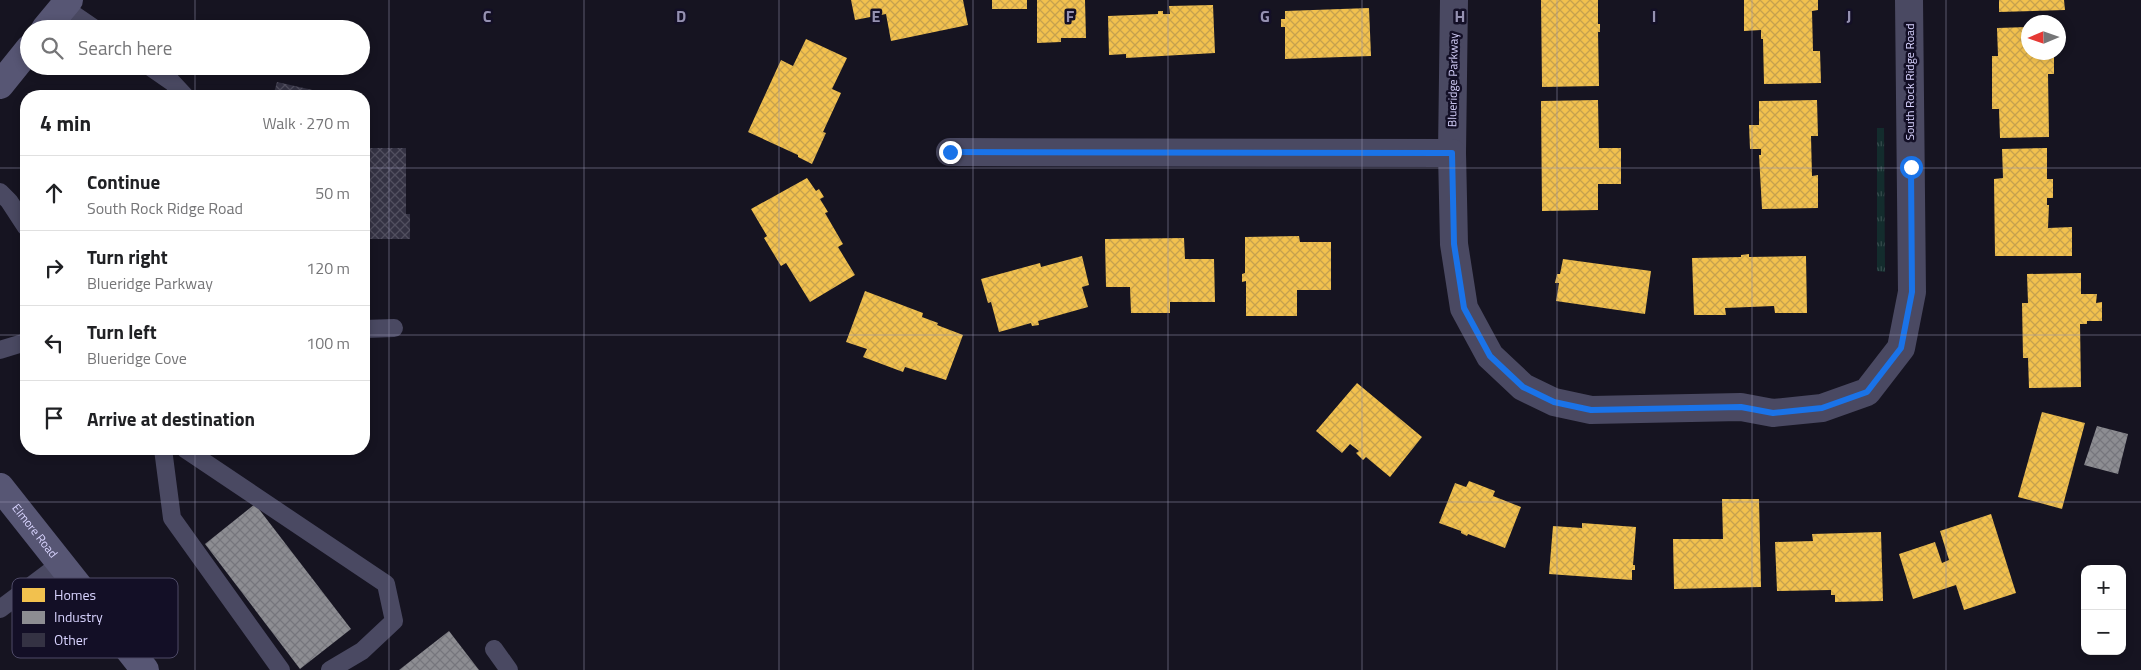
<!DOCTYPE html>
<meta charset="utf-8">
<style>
:root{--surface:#fff;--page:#f6f6f6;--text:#202124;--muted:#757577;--line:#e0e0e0}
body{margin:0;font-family:"Titillium Web",sans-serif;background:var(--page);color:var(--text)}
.controls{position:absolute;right:15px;bottom:15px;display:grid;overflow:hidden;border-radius:10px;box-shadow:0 2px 8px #0003}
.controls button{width:45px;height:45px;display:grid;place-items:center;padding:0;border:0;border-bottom:1px solid var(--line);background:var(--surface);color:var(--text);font:25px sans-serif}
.compass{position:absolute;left:2021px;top:15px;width:45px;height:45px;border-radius:50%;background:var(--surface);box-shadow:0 2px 8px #0003;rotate:268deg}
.stop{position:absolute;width:15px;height:15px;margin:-11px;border:4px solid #1a73e8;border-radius:50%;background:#fff}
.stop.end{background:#1a73e8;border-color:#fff;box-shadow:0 1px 5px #0008}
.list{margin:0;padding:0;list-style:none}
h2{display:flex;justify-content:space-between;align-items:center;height:65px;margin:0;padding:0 20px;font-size:21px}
h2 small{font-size:16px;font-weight:400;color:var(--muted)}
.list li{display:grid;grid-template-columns:32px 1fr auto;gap:15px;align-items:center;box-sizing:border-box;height:75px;padding:0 20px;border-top:1px solid var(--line)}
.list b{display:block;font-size:19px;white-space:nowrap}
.list p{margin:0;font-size:16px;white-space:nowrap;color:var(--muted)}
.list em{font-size:16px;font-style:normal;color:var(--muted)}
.icon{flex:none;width:28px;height:28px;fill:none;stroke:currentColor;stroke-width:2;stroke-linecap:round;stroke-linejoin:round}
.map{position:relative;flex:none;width:2141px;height:670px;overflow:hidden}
.search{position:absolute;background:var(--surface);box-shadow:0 2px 8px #0003;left:20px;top:20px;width:350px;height:55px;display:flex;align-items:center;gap:12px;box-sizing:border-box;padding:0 18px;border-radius:28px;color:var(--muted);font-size:19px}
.panel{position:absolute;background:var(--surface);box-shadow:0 2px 8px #0003;left:20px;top:90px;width:350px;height:365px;border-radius:20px}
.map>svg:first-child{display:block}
</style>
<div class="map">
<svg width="2141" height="670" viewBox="0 0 2141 670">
<defs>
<pattern id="grass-tufts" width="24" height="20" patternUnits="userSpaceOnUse" patternTransform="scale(1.25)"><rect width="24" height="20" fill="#132c2d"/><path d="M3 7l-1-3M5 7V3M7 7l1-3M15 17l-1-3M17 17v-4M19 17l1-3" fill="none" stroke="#354a4c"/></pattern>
<pattern id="homes-cross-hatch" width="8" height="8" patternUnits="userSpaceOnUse" patternTransform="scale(1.25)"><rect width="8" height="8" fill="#f2c14e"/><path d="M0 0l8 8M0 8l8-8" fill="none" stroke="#c6a14e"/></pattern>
<pattern id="industry-cross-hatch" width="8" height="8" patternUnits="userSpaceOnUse" patternTransform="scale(1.25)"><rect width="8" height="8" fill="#8d8d92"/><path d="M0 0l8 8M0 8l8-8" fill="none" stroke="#76767d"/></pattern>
<pattern id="building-cross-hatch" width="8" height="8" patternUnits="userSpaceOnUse" patternTransform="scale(1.25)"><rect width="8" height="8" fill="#343243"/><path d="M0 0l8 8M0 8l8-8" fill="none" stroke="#514f5f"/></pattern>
</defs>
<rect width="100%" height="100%" fill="#161421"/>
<polygon fill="url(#grass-tufts)" points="1877,128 1884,128 1885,272 1877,271"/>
<g fill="url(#homes-cross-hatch)">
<polygon points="851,0 963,0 968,25 891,41 886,14 855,20"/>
<rect x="992" y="0" width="35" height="9"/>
<polygon points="1037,0 1085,0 1086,38 1061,38 1061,42 1037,43"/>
<polygon points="1541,0 1598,0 1598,24 1600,24 1600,32 1598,32 1599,86 1542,87"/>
<polygon points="1744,0 1818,0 1818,10 1812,11 1813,51 1820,51 1821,83 1764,84 1763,39 1761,39 1761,30 1744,31"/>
<polygon points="1999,0 2064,0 2065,10 1999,12"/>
<polygon points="1213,5 1215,53 1126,58 1126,54 1109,55 1108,16 1158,14 1158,11 1163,11 1163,14 1170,14 1169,6"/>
<polygon points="1369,8 1371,56 1285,59 1285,27 1281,27 1281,19 1285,19 1285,11"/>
<polygon points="2028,27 2028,52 2047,52 2047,56 2054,56 2054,74 2048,74 2049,137 2000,138 1999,109 1992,109 1992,56 1998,56 1997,28"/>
<polygon points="806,39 847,58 832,89 841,93 823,132 826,133 812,164 798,157 798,155 748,132 781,60 793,66"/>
<polygon points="1598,100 1599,148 1621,148 1621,184 1598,184 1598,210 1542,211 1541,101"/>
<polygon points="1817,100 1818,136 1811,136 1812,176 1818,175 1818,208 1762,209 1759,155 1761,155 1761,149 1750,149 1749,125 1759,125 1759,101"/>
<polygon points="2047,148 2047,179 2053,179 2053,198 2047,198 2047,205 2049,205 2048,228 2072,227 2072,256 1995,256 1994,179 2003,178 2002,149"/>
<polygon points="807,178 816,191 819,189 824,197 820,199 828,212 825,213 843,244 838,247 855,275 810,302 786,263 781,266 764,238 767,236 751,209"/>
<polygon points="1299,236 1300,242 1331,242 1331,290 1297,290 1297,316 1246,316 1246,281 1242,282 1242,274 1245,273 1245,237"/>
<polygon points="1184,238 1185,259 1214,259 1215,302 1170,302 1170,313 1131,313 1130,287 1106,287 1105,239"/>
<polygon points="1749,254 1749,257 1806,256 1807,313 1775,313 1774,306 1725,308 1726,315 1694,315 1692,258 1741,257 1741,255"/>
<polygon points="1082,256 1089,285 1082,287 1088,307 1038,321 1039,325 1032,326 1031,323 999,332 991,302 988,303 981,279 1040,263 1041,267"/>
<polygon points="1563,259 1651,271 1645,314 1556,301 1559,283 1555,283 1557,274 1560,274"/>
<polygon points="2081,273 2081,294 2097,294 2096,303 2102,302 2102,321 2087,321 2087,324 2080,324 2081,387 2029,388 2028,358 2023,358 2022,303 2028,303 2027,274"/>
<polygon points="865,291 923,313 922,317 938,323 937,325 963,335 946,380 905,367 903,372 863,357 867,349 846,342"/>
<polygon points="1357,383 1422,437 1390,477 1366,457 1363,460 1356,453 1359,451 1350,444 1342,453 1316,431"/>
<polygon points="2042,412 2085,423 2062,509 2018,497"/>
<polygon points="1469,481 1495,491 1493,496 1521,507 1505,548 1468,534 1467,536 1461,533 1461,531 1439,523 1455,483 1466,487"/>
<polygon points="1722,499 1759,499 1761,587 1674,589 1673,539 1723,539"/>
<polygon points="1991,514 2016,593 1964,610 1956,585 1913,599 1899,554 1935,542 1942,563 1949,560 1940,531"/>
<polygon points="1582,523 1636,527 1633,565 1635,565 1635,570 1632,570 1632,580 1549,574 1553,526 1582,528"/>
<polygon points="1881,532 1883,601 1835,602 1835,595 1831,595 1831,590 1777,591 1775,542 1813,541 1812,534"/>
</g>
<g fill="url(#industry-cross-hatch)">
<polygon points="2097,426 2128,434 2118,474 2084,465"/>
<polygon points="255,504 351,629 300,669 205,544"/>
<polygon points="449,631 479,670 399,670"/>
</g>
<g fill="url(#building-cross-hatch)">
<polygon points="277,82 326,93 325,96 273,96"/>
<polygon points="367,148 406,148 406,214 410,214 410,239 367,239"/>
</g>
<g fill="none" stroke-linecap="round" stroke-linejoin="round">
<g stroke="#4a4962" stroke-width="18">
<polyline points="63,7 95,29"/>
<polyline points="149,66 172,82 185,96"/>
<polyline points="0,192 9,201 26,227"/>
<polyline points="364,329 394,328"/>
<polyline points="0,350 26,342"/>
<polyline points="163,449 172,518 281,670"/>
<polyline points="185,449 386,584 394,621 362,651 330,670"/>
<polyline points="0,609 60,564"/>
<polyline points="494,649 509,670"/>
</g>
<g stroke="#4a4962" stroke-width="28">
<polyline points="1454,0 1452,153 1454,244 1464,308 1490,356 1523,387 1554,402 1591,410 1741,407 1773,413 1822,408 1867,392 1901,348 1912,292 1909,0"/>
<polyline points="950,152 1452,153"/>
</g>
<g stroke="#575674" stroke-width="28">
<polyline points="45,29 69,0"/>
<polyline points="0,85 29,49"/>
<path id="s1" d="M0,487l145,183"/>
</g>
</g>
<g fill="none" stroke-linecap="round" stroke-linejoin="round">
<polyline stroke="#1a73e8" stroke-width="6" points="950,152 1452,153 1454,244 1464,308 1490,356 1523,387 1554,402 1591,410 1741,407 1773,413 1822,408 1867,392 1901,348 1912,292 1911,167"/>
</g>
<path fill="none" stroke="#9591b1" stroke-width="1" stroke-opacity="0.55" d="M195,0v29M389,0v670M584,0v670M779,0v670M973,0v670M1168,0v670M1362,0v670M1557,0v670M1752,0v670M1946,0v670M195,66v30M0,168h26M364,168h1777M0,335h26M364,335h1777M195,449v221M0,502h2141"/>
<g text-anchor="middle" stroke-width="5" stroke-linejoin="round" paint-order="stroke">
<g font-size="12" fill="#d9d4ff" stroke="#130f26">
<text transform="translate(1453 80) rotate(-89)" y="4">Blueridge Parkway</text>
<text transform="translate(1910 82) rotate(-90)" y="4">South Rock Ridge Road</text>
<text dy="4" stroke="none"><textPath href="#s1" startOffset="56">Elmore Road</textPath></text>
</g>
</g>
<rect x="12" y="578" width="166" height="80" rx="8" fill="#130f26" stroke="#4e4a67" stroke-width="1"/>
<rect x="22" y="588" width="23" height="14" fill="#f2c14e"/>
<rect x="22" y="611" width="23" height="13" fill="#8d8d92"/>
<rect x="22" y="633" width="23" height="14" fill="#343243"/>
<g font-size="14" fill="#d9d4ff">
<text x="54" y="600">Homes</text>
<text x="54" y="622">Industry</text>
<text x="54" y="645">Other</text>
</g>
<g font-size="16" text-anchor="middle" font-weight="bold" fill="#9591b1" stroke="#130f26" stroke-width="5" stroke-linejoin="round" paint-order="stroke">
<text x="487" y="22">C</text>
<text x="681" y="22">D</text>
<text x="876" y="22">E</text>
<text x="1070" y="22">F</text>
<text x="1265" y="22">G</text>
<text x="1460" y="22">H</text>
<text x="1654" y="22">I</text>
<text x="1849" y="22">J</text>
</g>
</svg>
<div class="controls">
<button>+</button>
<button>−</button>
</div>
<svg class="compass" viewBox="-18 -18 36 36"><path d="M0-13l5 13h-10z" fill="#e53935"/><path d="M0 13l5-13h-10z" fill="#757577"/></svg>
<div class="stop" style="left:1911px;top:167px"></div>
<div class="stop end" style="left:950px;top:152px"></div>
<div class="search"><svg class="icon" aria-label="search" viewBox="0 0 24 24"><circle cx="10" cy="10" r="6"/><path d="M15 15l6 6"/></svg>Search here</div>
<section class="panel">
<h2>4 min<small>Walk · 270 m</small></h2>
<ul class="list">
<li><svg class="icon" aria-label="ahead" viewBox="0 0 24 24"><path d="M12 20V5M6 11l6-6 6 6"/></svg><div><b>Continue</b><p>South Rock Ridge Road</p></div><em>50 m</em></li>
<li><svg class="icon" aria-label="right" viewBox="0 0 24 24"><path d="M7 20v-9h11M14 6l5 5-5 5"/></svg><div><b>Turn right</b><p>Blueridge Parkway</p></div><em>120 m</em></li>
<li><svg class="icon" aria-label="left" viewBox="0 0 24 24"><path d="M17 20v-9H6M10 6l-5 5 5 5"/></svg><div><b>Turn left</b><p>Blueridge Cove</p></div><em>100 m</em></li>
<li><svg class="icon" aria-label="arrive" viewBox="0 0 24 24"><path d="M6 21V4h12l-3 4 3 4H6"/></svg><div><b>Arrive at destination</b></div></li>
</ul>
</section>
</div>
